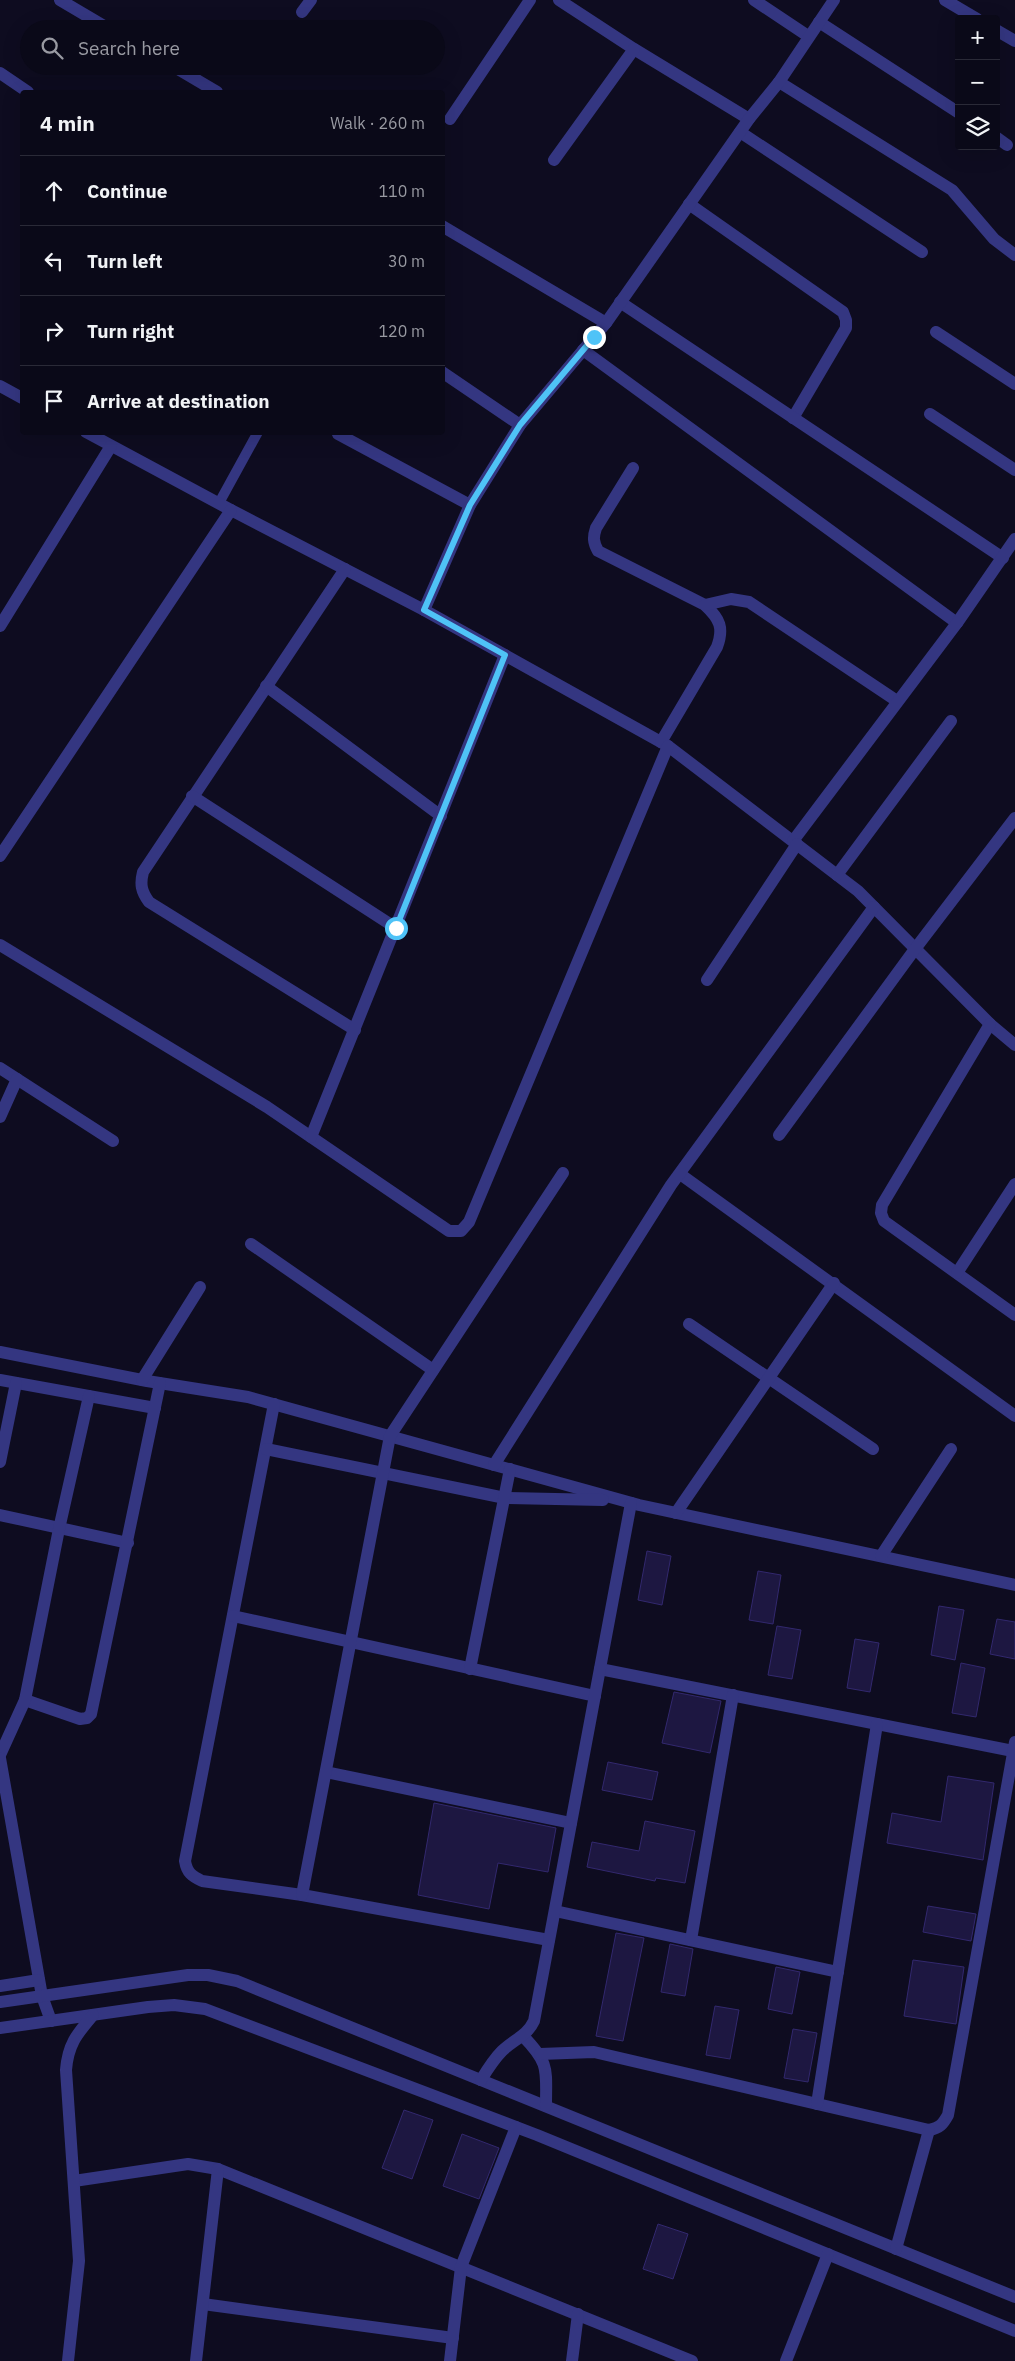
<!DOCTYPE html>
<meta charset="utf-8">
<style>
:root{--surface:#0a0918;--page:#181725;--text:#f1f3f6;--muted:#999aa2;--line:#2a2a37}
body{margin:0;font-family:"IBM Plex Sans",sans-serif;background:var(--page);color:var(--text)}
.controls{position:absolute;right:15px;top:15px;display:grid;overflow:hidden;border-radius:5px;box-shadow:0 5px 20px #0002}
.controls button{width:45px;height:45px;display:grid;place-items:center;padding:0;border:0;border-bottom:1px solid var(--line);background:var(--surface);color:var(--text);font:25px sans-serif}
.stop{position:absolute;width:15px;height:15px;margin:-11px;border:4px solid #4fc3f7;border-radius:50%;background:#fff}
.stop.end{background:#4fc3f7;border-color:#fff;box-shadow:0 1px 5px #0008}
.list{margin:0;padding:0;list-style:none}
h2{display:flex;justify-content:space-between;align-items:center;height:65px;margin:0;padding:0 20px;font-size:21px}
h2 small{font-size:16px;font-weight:400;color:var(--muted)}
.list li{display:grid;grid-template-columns:32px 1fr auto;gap:15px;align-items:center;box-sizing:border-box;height:70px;padding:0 20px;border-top:1px solid var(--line)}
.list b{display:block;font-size:19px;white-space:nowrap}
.list em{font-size:16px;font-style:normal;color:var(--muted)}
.icon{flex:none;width:28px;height:28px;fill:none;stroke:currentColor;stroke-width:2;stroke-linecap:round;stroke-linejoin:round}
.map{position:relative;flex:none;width:1015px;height:2361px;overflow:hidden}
.search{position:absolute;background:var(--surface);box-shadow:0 5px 20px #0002;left:20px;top:20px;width:425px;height:55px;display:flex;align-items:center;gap:12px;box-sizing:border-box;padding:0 18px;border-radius:28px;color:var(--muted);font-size:19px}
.panel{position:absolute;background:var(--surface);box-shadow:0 5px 20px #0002;left:20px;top:90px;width:425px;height:345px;border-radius:5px}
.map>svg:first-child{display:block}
</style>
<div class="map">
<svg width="1015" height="2361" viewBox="0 0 1015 2361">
<rect width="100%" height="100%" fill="#0e0c20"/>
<g fill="#1d1741" stroke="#32286e">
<polygon points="647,1551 671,1556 662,1605 638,1600"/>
<polygon points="758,1571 781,1575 773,1624 749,1620"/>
<polygon points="939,1606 964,1610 955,1660 931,1655"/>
<polygon points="997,1619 1015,1622 1015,1659 990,1654"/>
<polygon points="777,1626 801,1630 792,1679 768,1675"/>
<polygon points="855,1639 879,1643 870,1692 847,1688"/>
<polygon points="961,1663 985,1668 976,1717 952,1713"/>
<polygon points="674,1692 721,1701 710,1753 662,1743"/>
<polygon points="608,1762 658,1772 652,1800 602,1790"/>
<polygon points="948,1776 994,1783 983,1860 887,1843 892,1813 941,1822"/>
<polygon points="434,1803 556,1828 548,1872 498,1863 489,1909 418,1895"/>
<polygon points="645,1821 695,1831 685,1883 656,1878 655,1881 587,1867 592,1842 639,1851"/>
<polygon points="928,1906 976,1914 971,1941 923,1932"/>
<polygon points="616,1933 644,1938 623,2041 596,2036"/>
<polygon points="670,1944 693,1949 685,1996 661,1992"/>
<polygon points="913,1960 964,1967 956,2024 904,2016"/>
<polygon points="776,1967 800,1972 792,2014 768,2009"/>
<polygon points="715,2006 739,2010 730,2059 706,2055"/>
<polygon points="793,2029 817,2033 808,2082 784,2078"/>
<polygon points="404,2110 433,2120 412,2179 382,2168"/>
<polygon points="462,2134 499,2148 479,2199 443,2186"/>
<polygon points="658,2224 688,2234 673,2279 643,2269"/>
</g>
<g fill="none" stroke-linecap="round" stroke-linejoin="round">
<polyline stroke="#343681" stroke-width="10" points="219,503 258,432"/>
<g stroke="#343681" stroke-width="12">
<polyline points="60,0 109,29"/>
<polyline points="559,0 634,49 749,119"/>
<polyline points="754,0 808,36"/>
<polyline points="945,0 977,19"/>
<polyline points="302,12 311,0"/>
<polyline points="819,22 959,113"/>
<polyline points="996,30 1015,41"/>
<polyline points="173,66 217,92"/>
<polyline points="0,73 28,92"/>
<polyline points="779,82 952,190 994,239 1015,255"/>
<polyline points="450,119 530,0"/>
<polyline points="740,132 922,252"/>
<polyline points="996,137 1007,145"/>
<polyline points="554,160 634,49"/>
<polyline points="689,204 843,312 846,320 846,328 793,418"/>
<polyline points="442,226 606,323"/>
<polyline points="620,302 1003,558"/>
<polyline points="936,332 1015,384"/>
<polyline points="583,350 957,623"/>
<polyline points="442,372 520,425"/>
<polyline points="0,386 22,398"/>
<polyline points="930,414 1015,470"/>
<polyline points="86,432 231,510 424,610 668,746 858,891 990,1024 1015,1045"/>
<polyline points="338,434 470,505"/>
<path d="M633,468l-37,60c-3,9 -3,14 2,23l107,54c15,14 19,23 12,42l-56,95"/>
<path d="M345,569l-202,303c-3,12 -2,19 6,30l206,128"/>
<polyline points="705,605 731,599 749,602 897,701"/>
<polyline points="424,610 470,505 520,425 606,323 749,119 779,82 834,0"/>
<polyline points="0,626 111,446"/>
<polyline points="266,686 441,816"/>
<polyline points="192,796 396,928"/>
<polyline points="793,841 957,623 1015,539"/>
<polyline points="0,856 231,510"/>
<polyline points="837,875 951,721"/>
<polyline points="0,945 267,1107 449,1231 461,1231 469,1222 668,746"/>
<polyline points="707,980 797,844"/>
<polyline points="990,1024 882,1205 881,1213 884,1221 1015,1315"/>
<polyline points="0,1068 113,1141"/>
<polyline points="0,1117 17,1079"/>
<polyline points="779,1135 915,949 1015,818"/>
<polyline points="311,1137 505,655"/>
<polyline points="680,1174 1015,1416"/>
<polyline points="251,1244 433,1370"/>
<polyline points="957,1273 1015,1184"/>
<polyline points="689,1324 873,1449"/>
<polyline points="0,1352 147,1381 248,1397 639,1505 1015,1585"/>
<polyline points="0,1380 155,1408"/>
<polyline points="142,1380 200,1287"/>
<path d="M274,1404l-89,457c2,12 7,15 17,20l100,14 247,45"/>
<polyline points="266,1449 505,1498 603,1500"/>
<polyline points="0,1462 16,1383"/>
<polyline points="494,1465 671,1185 874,907"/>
<polyline points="676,1513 834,1283"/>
<polyline points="0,1515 128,1543"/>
<polyline points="881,1556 951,1449"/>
<polyline points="233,1616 595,1696"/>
<polyline points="470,1669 510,1469"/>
<polyline points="600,1669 1013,1751"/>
<polyline points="25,1700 80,1719 87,1718 91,1714 160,1383"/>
<polyline points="0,1755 25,1700 59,1529 89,1396"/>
<polyline points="0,1758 42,1996 51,2021"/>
<polyline points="326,1772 571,1823"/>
<polyline points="302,1895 390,1436 563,1173"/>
<polyline points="555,1911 838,1972"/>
<polyline points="691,1940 733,1695"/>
<polyline points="0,1986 39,1980"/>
<polyline points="0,2002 188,1975 208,1975 237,1981 1015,2297"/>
<polyline points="0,2028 148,2007 174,2005 205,2009 537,2135 1015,2331"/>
<path d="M523,2036c27,28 23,33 23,70"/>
<path d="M540,2054l54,-2 335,78c11,-2 14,-6 19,-15l67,-373"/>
<path d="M481,2080c6,-10 13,-21 21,-29 11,-11 25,-15 32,-30l97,-518"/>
<polyline points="817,2104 877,1724"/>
<polyline points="74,2181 188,2164 218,2169 692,2361"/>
<polyline points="896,2249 929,2130"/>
<polyline points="203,2304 453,2338"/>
<path d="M68,2361l11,-100 -13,-191c2,-26 11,-36 27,-55"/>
<polyline points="196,2361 218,2169"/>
<polyline points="450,2361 461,2267 516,2127"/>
<polyline points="572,2361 578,2314"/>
<polyline points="786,2361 828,2254"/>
</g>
</g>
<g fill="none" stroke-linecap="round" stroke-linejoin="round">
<polyline stroke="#4fc3f7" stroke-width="6" points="396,928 505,655 424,610 470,505 520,425 594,337"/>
</g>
</svg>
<div class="controls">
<button>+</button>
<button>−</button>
<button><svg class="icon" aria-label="layers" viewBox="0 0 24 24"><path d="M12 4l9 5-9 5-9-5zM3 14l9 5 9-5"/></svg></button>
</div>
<div class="stop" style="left:396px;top:928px"></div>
<div class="stop end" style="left:594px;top:337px"></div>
<div class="search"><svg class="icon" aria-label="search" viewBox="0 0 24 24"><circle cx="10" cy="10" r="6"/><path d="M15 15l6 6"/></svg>Search here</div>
<section class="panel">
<h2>4 min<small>Walk · 260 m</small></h2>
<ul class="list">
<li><svg class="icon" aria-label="ahead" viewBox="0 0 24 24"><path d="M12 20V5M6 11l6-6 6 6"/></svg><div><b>Continue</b></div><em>110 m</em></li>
<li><svg class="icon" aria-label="left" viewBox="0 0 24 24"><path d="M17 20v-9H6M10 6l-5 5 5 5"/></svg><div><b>Turn left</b></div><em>30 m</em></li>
<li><svg class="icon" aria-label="right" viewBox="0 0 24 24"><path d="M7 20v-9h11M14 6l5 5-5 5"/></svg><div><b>Turn right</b></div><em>120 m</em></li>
<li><svg class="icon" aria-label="arrive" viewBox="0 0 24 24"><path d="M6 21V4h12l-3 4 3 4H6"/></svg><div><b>Arrive at destination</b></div></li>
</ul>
</section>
</div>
